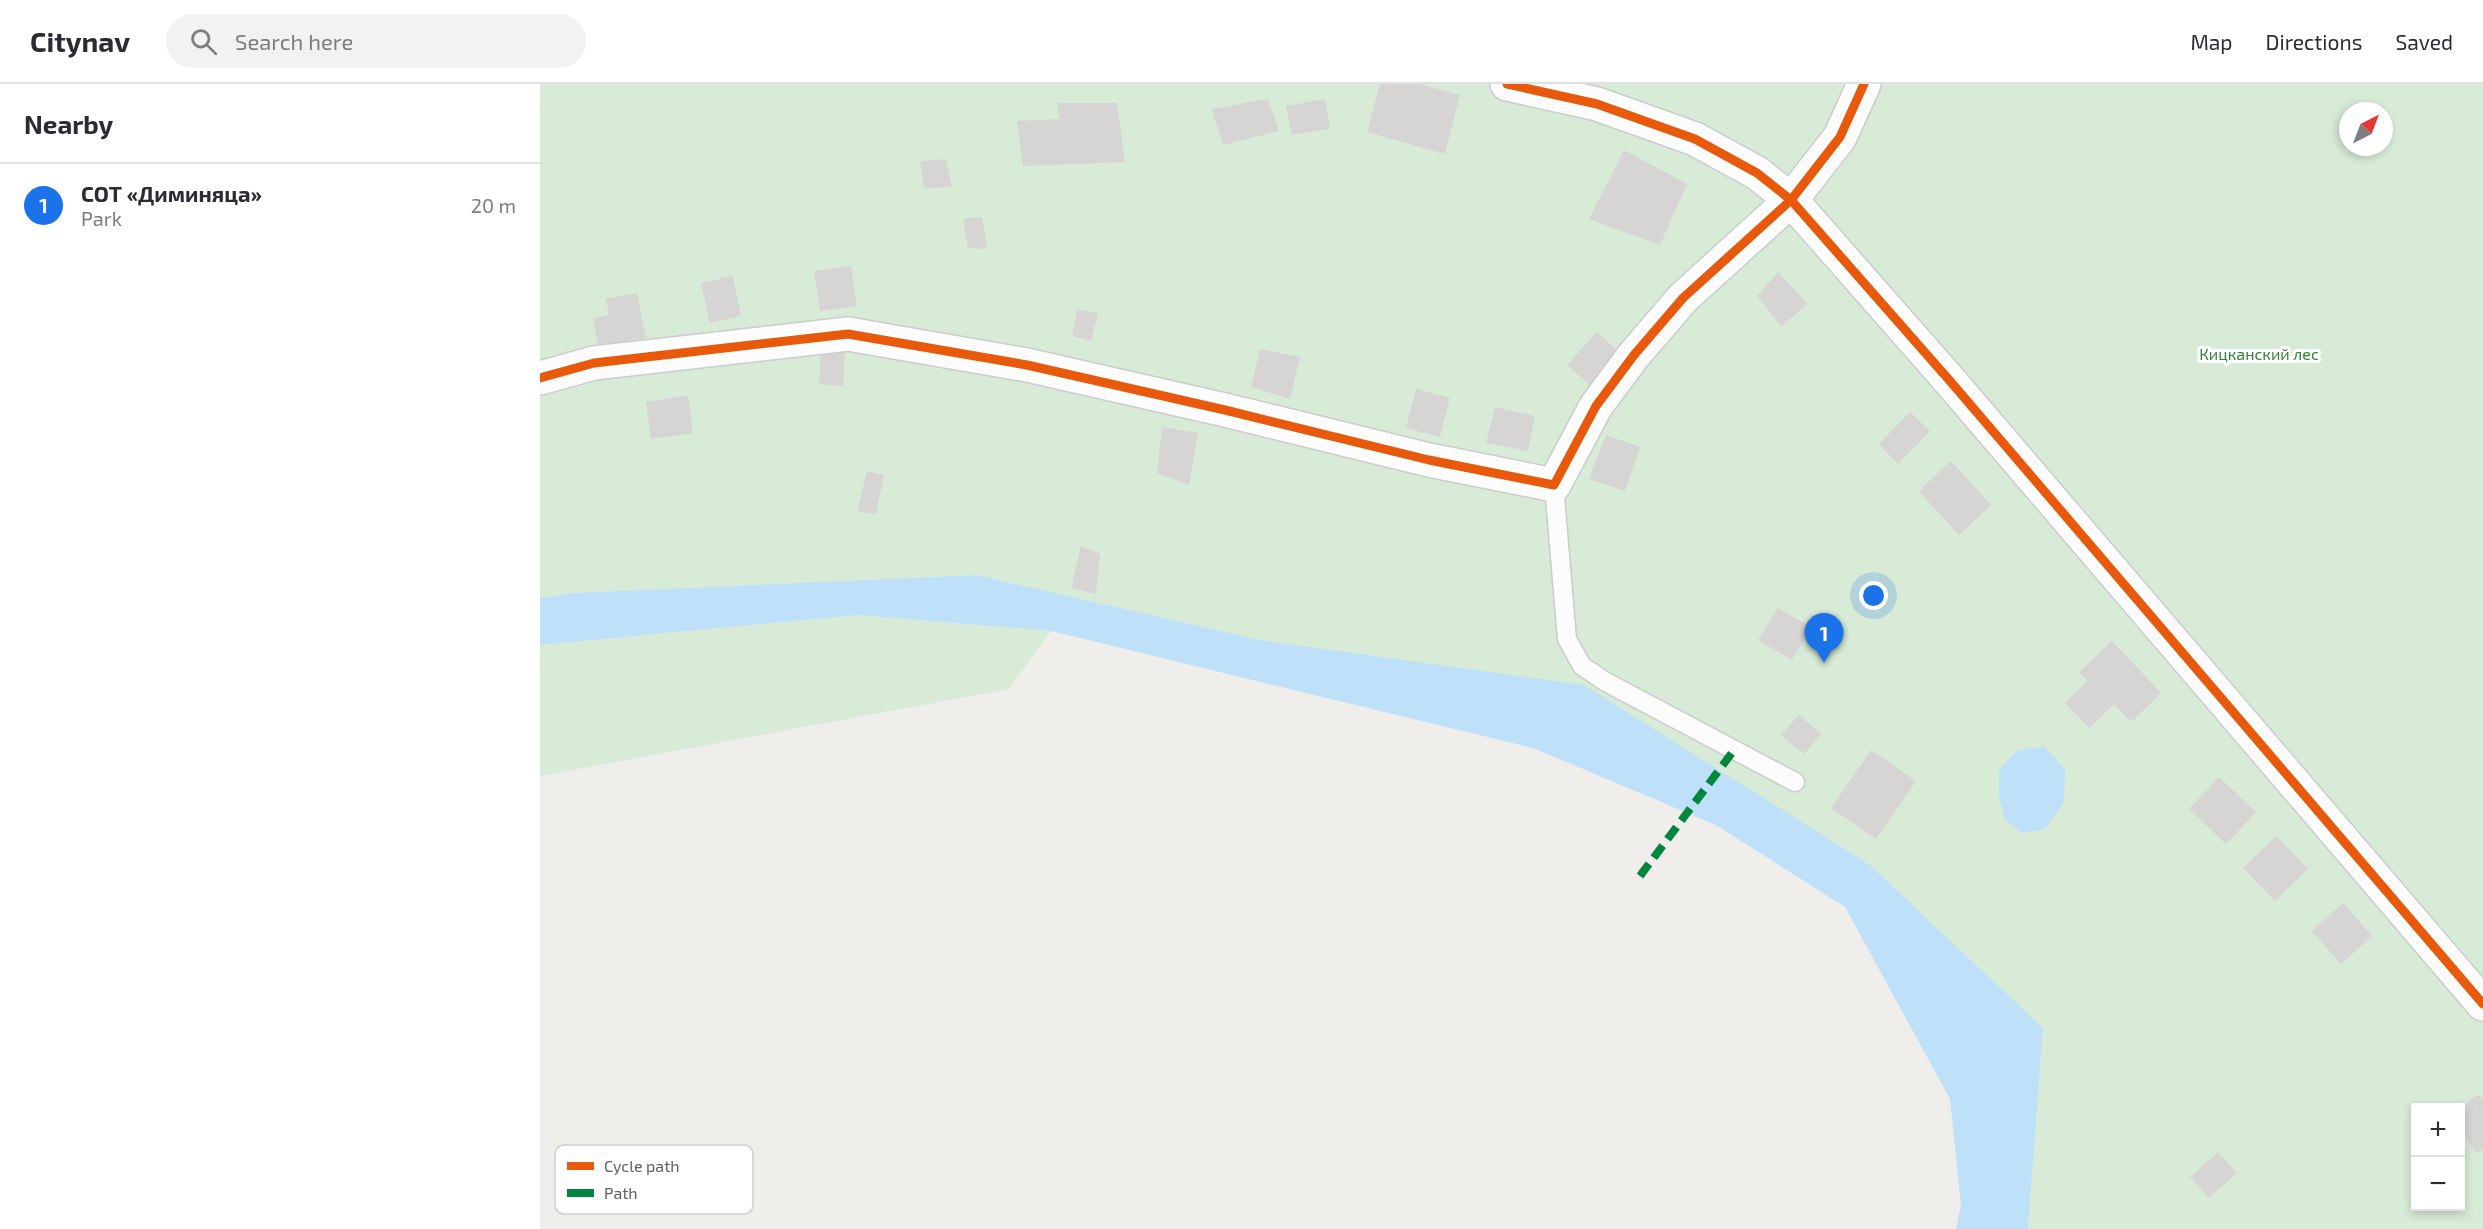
<!DOCTYPE html>
<meta charset="utf-8">
<style>
:root{--surface:#fff;--page:#f2f2f3;--text:#2b2b33;--muted:#7c7c81;--line:#e1e1e2;--accent:#1a73e8}
body{margin:0;font-family:"Exo 2",sans-serif;background:var(--page);color:var(--text)}
.controls{position:absolute;right:18px;bottom:18px;display:grid;overflow:hidden;border-radius:0px;box-shadow:0 3px 9px #0003}
.controls button{width:54px;height:54px;display:grid;place-items:center;padding:0;border:0;border-bottom:2px solid var(--line);background:var(--surface);color:var(--text);font:30px sans-serif}
.compass{position:absolute;left:1799px;top:18px;width:54px;height:54px;border-radius:50%;background:var(--surface);box-shadow:0 3px 9px #0003;rotate:42deg}
.you{position:absolute;left:1334px;top:512px;width:21px;height:21px;margin:-15px;border:4px solid #fff;border-radius:50%;background:#1a73e8;box-shadow:0 0 0 9px #1a73e833}
.badge{display:grid;place-items:center;width:39px;height:39px;border-radius:50%;background:var(--accent);color:#fff;font-size:20px;font-weight:700}
.pin{position:absolute;translate:-50% -50px;filter:drop-shadow(0 2px 3px #0008)}
.pin::after{content:'';position:absolute;top:32px;width:21px;height:18px;background:inherit;clip-path:polygon(0 0,100% 0,50% 100%)}
.list{margin:0;padding:0;list-style:none}
h2{display:flex;justify-content:space-between;align-items:center;height:78px;margin:0;padding:0 24px;font-size:26px}
h2 small{font-size:20px;font-weight:400;color:var(--muted)}
.list li{display:grid;grid-template-columns:39px 1fr auto;gap:18px;align-items:center;box-sizing:border-box;height:84px;padding:0 24px;border-top:2px solid var(--line)}
.list b{display:block;font-size:22px;white-space:nowrap}
.list p{margin:0;font-size:20px;white-space:nowrap;color:var(--muted)}
.list em{font-size:20px;font-style:normal;color:var(--muted)}
.icon{flex:none;width:33px;height:33px;fill:none;stroke:currentColor;stroke-width:2;stroke-linecap:round;stroke-linejoin:round}
.map{position:relative;flex:none;width:1943px;height:1145px;overflow:hidden}
header{display:flex;align-items:center;gap:36px;box-sizing:border-box;height:84px;padding:0 30px;background:var(--surface);border-bottom:2px solid var(--line)}
header strong{font-size:28px}
nav{display:flex;gap:33px;margin-inline-start:auto;font-size:21px}
.search{width:420px;height:54px;background:var(--page);display:flex;align-items:center;gap:15px;box-sizing:border-box;padding:0 21px;border-radius:33px;color:var(--muted);font-size:22px}
main{display:flex}
aside{flex:1;background:var(--surface)}
.map>svg:first-child{display:block}
</style>
<header>
<strong>Citynav</strong>
<div class="search"><svg class="icon" aria-label="search" viewBox="0 0 24 24"><circle cx="10" cy="10" r="6"/><path d="M15 15l6 6"/></svg>Search here</div>
<nav><a>Map</a><a>Directions</a><a>Saved</a></nav>
</header>
<main>
<aside>
<h2>Nearby<small></small></h2>
<ul class="list">
<li><span class="badge">1</span><div><b>СОТ «Диминяца»</b><p>Park</p></div><em>20 m</em></li>
</ul>
</aside>
<div class="map">
<svg width="1943" height="1145" viewBox="0 0 1943 1145">
<rect width="100%" height="100%" fill="#efeeea"/>
<g fill="#d8ebd6" fill-rule="evenodd">
<path d="M0,0h1943v1145h-455l15,-201 -173,-163 -610,-225 -283,-65 -405,18 -32,5zM1808,27h36v36h-36zM1876,1024h44v98h-44z"/>
<polygon points="318,531 511,547 469,605 0,692 0,561"/>
</g>
<g fill="#bfe0f9">
<polygon points="437,491 720,556 1044,601 1330,781 1503,944 1488,1145 1416,1145 1421,1121 1410,1015 1305,823 1176,741 993,664 511,547 318,531 0,561 0,514 32,509"/>
<polygon points="1504,662 1525,685 1524,718 1505,745 1481,749 1465,735 1459,712 1459,686 1476,667"/>
</g>
<g fill="#d6d5d3">
<polygon points="840,0 879,0 920,11 905,70 827,48"/>
<polygon points="728,15 739,47 683,61 672,25"/>
<polygon points="785,15 790,45 752,51 746,22"/>
<polygon points="517,19 577,19 585,78 483,82 477,37 520,35"/>
<polygon points="1084,66 1147,100 1120,161 1049,135"/>
<polygon points="406,75 412,103 384,104 380,77"/>
<polygon points="442,133 447,165 428,164 423,135"/>
<polygon points="311,182 317,222 280,227 274,187"/>
<polygon points="1238,188 1268,220 1241,242 1217,212"/>
<polygon points="193,192 201,232 170,239 161,199"/>
<polygon points="97,209 106,254 58,263 53,234 69,231 66,215"/>
<polygon points="537,225 558,229 551,257 532,252"/>
<polygon points="1057,248 1080,269 1051,302 1027,281"/>
<polygon points="720,265 760,273 750,315 711,303"/>
<polygon points="281,267 305,268 303,302 279,300"/>
<polygon points="876,305 910,314 900,353 866,344"/>
<polygon points="148,311 153,349 111,355 106,318"/>
<polygon points="955,323 995,332 988,367 946,359"/>
<polygon points="1370,328 1390,347 1358,380 1339,360"/>
<polygon points="622,343 658,349 649,401 617,389"/>
<polygon points="1066,351 1100,363 1085,407 1049,395"/>
<polygon points="1411,377 1451,421 1419,451 1379,407"/>
<polygon points="327,387 344,391 336,430 317,427"/>
<polygon points="541,462 560,470 556,510 531,504"/>
<polygon points="1238,524 1271,543 1252,576 1218,556"/>
<polygon points="1572,557 1621,609 1591,638 1574,620 1549,644 1525,619 1548,597 1539,588"/>
<polygon points="1259,631 1281,650 1264,670 1241,651"/>
<polygon points="1331,666 1376,697 1336,755 1291,724"/>
<polygon points="1679,693 1716,728 1686,760 1649,725"/>
<polygon points="1736,752 1768,785 1735,817 1703,784"/>
<polygon points="1803,819 1832,852 1801,880 1772,847"/>
<polygon points="1938,1010 1943,1016 1943,1065 1937,1069 1920,1048 1920,1025"/>
<polygon points="1678,1068 1697,1089 1669,1114 1650,1093"/>
</g>
<g fill="none" stroke-linecap="round" stroke-linejoin="round">
<g stroke="#cbcccc" stroke-width="21">
<polyline id="lane" points="1014,401 1027,555 1042,582 1066,598 1255,698"/>
</g>
<g stroke="#cbcccc" stroke-width="36">
<g id="street">
<polyline points="967,0 1057,20 1155,55 1217,89 1251,116 1410,297 1943,920"/>
<polyline points="0,294 54,279 308,250 487,281 685,326 889,376 1014,401 1056,322 1094,271 1143,214 1251,116 1300,53 1324,0"/>
</g>
</g>
<use href="#lane" stroke="#fdfcfc" stroke-width="18"/>
<use href="#street" stroke="#fdfcfc" stroke-width="33"/>
<polyline stroke="#00873e" stroke-width="8" stroke-dasharray="15 8" stroke-linecap="butt" points="1100,792 1194,666"/>
<g stroke="#fff" stroke-width="13">
<g id="cycleway">
<polyline points="967,0 1057,20 1155,55 1217,89 1251,116 1410,297 1943,920"/>
<polyline points="0,294 54,279 308,250 487,281 685,326 889,376 1014,401 1056,322 1094,271 1143,214 1251,116 1300,53 1324,0"/>
</g>
</g>
<use href="#cycleway" stroke="#e8590c" stroke-width="9"/>
</g>
<g text-anchor="middle" stroke-width="6" stroke-linejoin="round" paint-order="stroke">
<g font-size="16" fill="#348238" stroke="#fff">
<text x="1719" y="276">Кицканский лес</text>
</g>
</g>
<rect x="15" y="1061" width="198" height="69" rx="9" fill="#fff" stroke="#cfd0d2" stroke-width="1.5"/>
<rect x="27" y="1078" width="27" height="8" fill="#e8590c"/>
<rect x="27" y="1105" width="27" height="8" fill="#00873e"/>
<g font-size="16" fill="#5f6368">
<text x="64" y="1088">Cycle path</text>
<text x="64" y="1115">Path</text>
</g>
</svg>
<div class="controls">
<button>+</button>
<button>−</button>
</div>
<svg class="compass" viewBox="-18 -18 36 36"><path d="M0-13l5 13h-10z" fill="#e53935"/><path d="M0 13l5-13h-10z" fill="#7c7c81"/></svg>
<div class="you"></div>
<div class="pin badge" style="left:1284px;top:579px">1</div>
</div>
</main>
